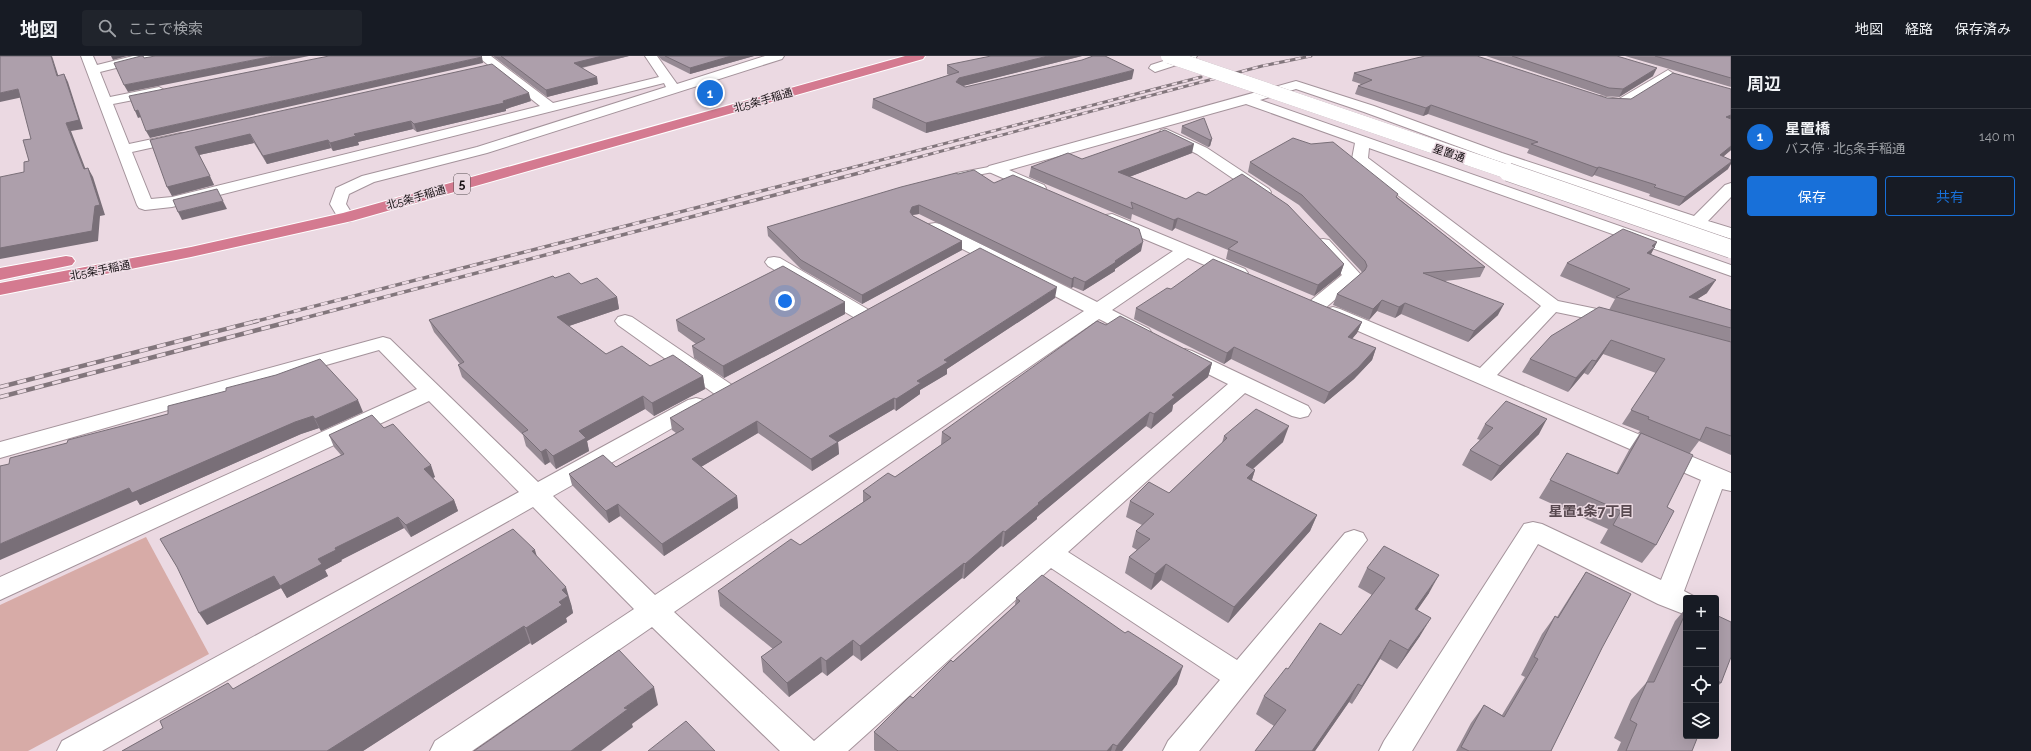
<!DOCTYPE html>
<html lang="ja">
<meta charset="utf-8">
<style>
:root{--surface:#171b24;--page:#20242c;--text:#f1f3f6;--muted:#9ea1a6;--line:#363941;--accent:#1870d9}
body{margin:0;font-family:Raleway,"Noto Sans JP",sans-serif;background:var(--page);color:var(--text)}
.controls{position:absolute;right:12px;bottom:12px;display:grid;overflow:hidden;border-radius:4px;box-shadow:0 4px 16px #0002}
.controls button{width:36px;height:36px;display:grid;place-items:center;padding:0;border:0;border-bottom:1px solid var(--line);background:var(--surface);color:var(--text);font:20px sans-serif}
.you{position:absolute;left:785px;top:245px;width:14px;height:14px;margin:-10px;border:3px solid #fff;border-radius:50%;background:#1a73e8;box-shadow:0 0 0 6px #1a73e833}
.badge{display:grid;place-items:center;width:26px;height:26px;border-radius:50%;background:var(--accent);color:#fff;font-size:13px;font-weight:700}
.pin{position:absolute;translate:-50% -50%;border:2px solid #fff;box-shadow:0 1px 4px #0006}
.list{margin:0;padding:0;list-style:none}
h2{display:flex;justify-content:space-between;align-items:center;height:52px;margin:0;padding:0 16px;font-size:17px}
h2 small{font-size:13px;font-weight:400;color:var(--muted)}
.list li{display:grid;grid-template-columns:26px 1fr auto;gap:12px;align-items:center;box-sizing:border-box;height:56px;padding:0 16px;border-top:1px solid var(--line)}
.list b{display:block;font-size:15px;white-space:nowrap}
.list p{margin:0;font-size:13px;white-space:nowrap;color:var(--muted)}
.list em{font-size:13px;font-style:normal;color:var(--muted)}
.actions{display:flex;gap:8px;padding:12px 16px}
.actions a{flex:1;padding:9px 0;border:1px solid var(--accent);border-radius:4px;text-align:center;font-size:14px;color:var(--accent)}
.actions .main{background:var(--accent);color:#fff}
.icon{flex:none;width:22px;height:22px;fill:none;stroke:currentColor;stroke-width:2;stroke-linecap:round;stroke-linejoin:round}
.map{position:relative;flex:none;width:1731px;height:695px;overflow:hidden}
header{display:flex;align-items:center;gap:24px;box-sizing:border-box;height:56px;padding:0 20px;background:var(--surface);border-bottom:1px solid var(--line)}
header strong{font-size:19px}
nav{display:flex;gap:22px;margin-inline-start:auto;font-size:14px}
.search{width:280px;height:36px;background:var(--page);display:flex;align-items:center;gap:10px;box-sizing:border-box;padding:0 14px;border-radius:4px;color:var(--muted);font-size:15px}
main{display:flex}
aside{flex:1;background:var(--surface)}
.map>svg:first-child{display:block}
</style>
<header>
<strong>地図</strong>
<div class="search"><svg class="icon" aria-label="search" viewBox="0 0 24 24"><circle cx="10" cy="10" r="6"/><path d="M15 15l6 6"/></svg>ここで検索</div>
<nav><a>地図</a><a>経路</a><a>保存済み</a></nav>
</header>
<main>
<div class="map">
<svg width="1731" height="695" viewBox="0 0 1731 695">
<rect width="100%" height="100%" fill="#ebd9e2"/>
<polygon fill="#d7aba7" points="146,481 209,598 28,695 0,695 0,549"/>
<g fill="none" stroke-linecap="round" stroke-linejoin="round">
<g stroke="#a4939b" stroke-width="2">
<polygon id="lane" points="994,110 999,113 998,115 957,123 952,120 957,117"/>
</g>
<g stroke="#a4939b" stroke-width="2">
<g id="street">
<polygon points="81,0 93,0 97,9 133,0 154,0 152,3 100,16 110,41 159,31 166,35 164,38 113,48 129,88 181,77 186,78 188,81 186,84 132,96 151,143 172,141 540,50 477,0 491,0 553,47 659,21 645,0 657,0 677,28 765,0 784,0 782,3 487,97 374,126 349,138 346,148 354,161 352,165 346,166 340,165 330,148 336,132 362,120 477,91 666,31 664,27 172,151 145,154 139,152 137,149"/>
<polygon points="1179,0 1197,0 1195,3 1155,16 1149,12 1151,9"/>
<path d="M1668,14l6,4 -2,3 -46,29c-9,2 -21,-1 -31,-3l-2,-3 2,-3 5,-1 19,3z"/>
<path d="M1296,25l78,25 128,47 192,63 31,-31 6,-2v14l-23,24 23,7v11l-32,-10c-5,6 -9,8 -17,6l-3,-4 6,-7 -193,-65 -128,-47 -68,-23 -36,11 471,165v11l-362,-128 -1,10 190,143 68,14 3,4 -3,4 -7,2 -63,-13 -59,63 234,98v18l-9,-2 -38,102 13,7h-11v17l-28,-11 -120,-60 -126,207h-33l5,-10 140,-217 9,-2 9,2 119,56 40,-100 -375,-163 -3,-4 3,-4 7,-2 7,2 140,59 61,-62 -186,-144 -3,-3 3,-16 -109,-39 -237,66 35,15 2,3 -2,3h-12l-43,-19 -3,-3 3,-3z"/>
<polygon points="1166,73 1207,92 1269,133 1271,136 1269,139 1257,139 1197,98 1161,80 1159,77 1161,74"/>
<path d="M1112,158l133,55 3,4 -3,4 -6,1 -6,-1 -45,-19 -76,52 37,19 3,4 -3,4c-16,4 -35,-11 -50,-18l-425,293 140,129 414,-357 -50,-25 -3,-4 3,-4 7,-2 7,2 116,55 3,5 -3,5 -8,2 -8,-2 -47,-23 -177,159 169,108 108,-127 9,-3 9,3 4,7 -168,211h-36l5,-10 52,-61 -169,-112 -203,183h-68l-128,-124 -180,124h-42l5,-10 199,-132 -101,-102 -431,244h-45l5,-10 457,-249 -90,-91 -429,199v-23l417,-188 -38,-39 -379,108v-16l383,-105 7,2 148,143 150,-82 8,-2 8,2 3,5 -3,5 -151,86 102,99 429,-284 -155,-79 -3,-4 3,-4 6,-1 6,1 156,78 76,-51 -67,-28 -2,-4 2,-4z"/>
<polygon points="1323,183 1329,184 1362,220 1323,254 1316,256 1309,254 1306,250 1309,246 1342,219 1314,188 1317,184"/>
<polygon points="774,201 780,202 869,254 872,258 869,262 862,264 855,262 768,210 765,206 768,202"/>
<polygon points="625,259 632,261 732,329 735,334 732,339 724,341 716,339 618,269 615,265 618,261"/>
</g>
</g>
<g stroke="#fff" stroke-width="2">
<g id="highway">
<polygon points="905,0 925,0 923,3 352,165 191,201 0,239 0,227 191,191 343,157"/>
<polygon points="66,200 72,201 75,205 72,209 0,224 0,212"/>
</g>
</g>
<use href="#lane" fill="#fff" fill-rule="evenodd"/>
<use href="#street" fill="#fff" fill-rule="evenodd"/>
<use href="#highway" fill="#d47a90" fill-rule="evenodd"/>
<g stroke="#82767c" stroke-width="3">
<g id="rail-far2">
<polyline points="831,117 1201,21"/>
<polyline points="859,117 1262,10 1311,0"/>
</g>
</g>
<g stroke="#82767c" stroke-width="3.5">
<g id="rail-far1">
<polyline points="253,266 835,116"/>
<polyline points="289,266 863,116"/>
</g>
</g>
<g stroke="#82767c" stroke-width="4.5">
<g id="rail">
<polyline points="0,331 257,265"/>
<polyline points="0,341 292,265"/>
</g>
</g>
<use href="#rail-far2" stroke="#ebd9e2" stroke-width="2" stroke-dasharray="5.5" stroke-linecap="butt"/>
<use href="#rail-far1" stroke="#ebd9e2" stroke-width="2.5" stroke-dasharray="7" stroke-linecap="butt"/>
<use href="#rail" stroke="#ebd9e2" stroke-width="3" stroke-dasharray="9" stroke-linecap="butt"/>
<g stroke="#a4939b" stroke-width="14" stroke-linecap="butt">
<polyline id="secondary-bridge-far1" points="1168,0 1511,117"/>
</g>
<g stroke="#a4939b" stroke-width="19" stroke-linecap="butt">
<polyline id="secondary-bridge" points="1508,116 1731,193"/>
</g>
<use href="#secondary-bridge-far1" stroke="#fff" stroke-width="14"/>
<use href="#secondary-bridge" stroke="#fff" stroke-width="18"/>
</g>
<g fill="#958993">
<polygon points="493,0 629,0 582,12 598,28 547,41"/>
<polygon points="658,0 754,0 690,18 662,4"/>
<polygon points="1082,0 962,30 965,31 1132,23 926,77 872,52 873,43 949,19 947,18 947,9"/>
<polygon points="1486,0 1617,0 1653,20 1619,41 1605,40"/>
<polygon points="1625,0 1731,0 1731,31"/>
<polygon points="1354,17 1607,42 1631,43 1731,33 1731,94 1723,101 1728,113 1679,150 1649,140 1650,138 1594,119 1592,121 1527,97 1529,93 1428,58 1423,60 1355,38 1358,30 1361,28 1352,25"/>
<polygon points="531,45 506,53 506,55 417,76 413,73 358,86 359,89 333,95 331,92 267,108 254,87 199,99 214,129 172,140 150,84"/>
<polygon points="1182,70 1212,83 1210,90 1208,91 1181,77"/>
<polygon points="1192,97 1129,121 1344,208 1340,219 1314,240 1226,203 1228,194 1175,172 1172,175 1132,158 1131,164 1029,121 1031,111 1082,103"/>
<polygon points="1250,106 1397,141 1485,211 1480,221 1445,225 1498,259 1468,286 1401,258 1395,262 1377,255 1369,264 1333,249 1337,238 1362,217 1361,215 1299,149 1248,116"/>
<polygon points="958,118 994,127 1141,195 1115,213 1115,215 1083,235 1073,231 1071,232 919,158 912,159 913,160 962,185 962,194 862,248 801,213 768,180 767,171"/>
<polygon points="1657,186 1651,198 1707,237 1697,243 1731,254 1731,399 1699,385 1690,397 1667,451 1656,489 1642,507 1600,487 1608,473 1539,442 1567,397 1616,418 1629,394 1640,377 1638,377 1640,375 1622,368 1656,317 1603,298 1588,319 1584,317 1568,336 1522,316 1530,303 1609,254 1615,243 1560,220 1567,207"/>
<polygon points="555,222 581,228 617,241 619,253 569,270 606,298 650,310 703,320 705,333 654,360 645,353 587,385 589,395 556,413 550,406 545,409 526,390 523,379 462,321 458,309 460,308 434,276 429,264"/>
<polygon points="1055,242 947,313 947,318 920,334 920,338 896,355 894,353 838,386 839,398 812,415 758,377 701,411 737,440 738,452 664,500 620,460 609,467 572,429 569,418 616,411 676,377 672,374 670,362"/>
<polygon points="1136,252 1362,266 1357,277 1352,283 1376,292 1372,304 1354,323 1324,348 1231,303 1224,308 1134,263"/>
<polygon points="845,258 724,322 694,302 692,290 696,288 678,275 676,264"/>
<polygon points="1106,269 1212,307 1208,321 1173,349 1172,355 1151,373 1146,370 1037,461 1037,463 1003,491 1001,490 964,523 962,522 861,605 853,599 827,620 822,616 789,641 763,616 761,601 773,593 720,550 718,535 800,489 863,446 863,435 895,421 941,389 942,376"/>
<polygon points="363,356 321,375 319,372 301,378 140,449 137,444 9,408 67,387 168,358"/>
<polygon points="1485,368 1539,378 1491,425 1462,409 1470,394 1480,384 1477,383"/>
<polygon points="384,372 435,421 433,422 454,444 458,455 411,481 404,472 341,504 342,505 325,514 328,520 287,542 281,532 207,569 341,399 334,391 329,379"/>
<polygon points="1224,380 1283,386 1253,413 1255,414 1252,424 1317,459 1310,475 1228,567 1161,524 1151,534 1125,517 1129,501 1137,494 1132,491 1136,475 1142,469 1126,461 1130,445 1169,437 1222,387"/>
<polygon points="537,501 571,548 573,557 566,562 567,566 532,589 530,587 363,695 122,695 233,633"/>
<polygon points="1367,512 1429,537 1417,554 1420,580 1397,613 1380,603 1352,648 1349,646 1315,695 1255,695 1274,670 1256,658 1264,640 1288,613 1341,579 1372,539 1358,531"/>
<polygon points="1586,516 1602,592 1551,695 1456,695 1471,667 1484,649 1502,659 1525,621 1521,619 1542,578 1555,560 1557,561 1574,534"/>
<polygon points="1016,542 1177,628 1122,695 875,695 874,694 874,676 913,642 1015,549"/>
<polygon points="1686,552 1686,680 1692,695 1617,695 1621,686 1614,682 1631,644 1646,627 1675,565"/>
<polygon points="1716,559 1721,627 1716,632"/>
</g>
<g fill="#796f78">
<polygon points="51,0 52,0 61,28 57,20"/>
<polygon points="111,0 127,0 113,4"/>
<polygon points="274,0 309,0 128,36 124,29"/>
<polygon points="602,0 629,0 575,13 574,7"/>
<polygon points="731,0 754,0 690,18 690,12"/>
<polygon points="1048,0 1082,0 959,31 956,26 959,22"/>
<polygon points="482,1 483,7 150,82 146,75"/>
<polygon points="1657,12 1653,20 1619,41 1623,33"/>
<polygon points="1134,14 1132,23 926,77 926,67"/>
<polygon points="64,18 68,26 83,73 71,75 89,122 84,113 66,67"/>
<polygon points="597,21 598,28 547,41 546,34"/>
<polygon points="18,33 23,41 0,46 0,37"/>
<polygon points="529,37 531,45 506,53 506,55 417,76 414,68 503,45"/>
<polygon points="1431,49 1428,58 1423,60 1426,52"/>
<polygon points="138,54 141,61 138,62 135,55"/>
<polygon points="1731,59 1731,66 1726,61"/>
<polygon points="411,65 413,73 358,86 359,89 333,95 330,87 354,78"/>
<polygon points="250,78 254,87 199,99 195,91"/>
<polygon points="1212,83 1210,90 1208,91 1210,84"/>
<polygon points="328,84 331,92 267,108 263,100"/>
<polygon points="1194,88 1192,97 1116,126 1118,116"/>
<polygon points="1731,90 1731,94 1714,108 1720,99"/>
<polygon points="1731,106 1731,108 1728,113 1679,150 1685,141"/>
<polygon points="1599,111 1594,119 1592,121 1597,112"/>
<polygon points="88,112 93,121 105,159 100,160 98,185 0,203 0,192"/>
<polygon points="210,120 214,129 172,140 167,131"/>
<polygon points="223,145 227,153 182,164 178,156"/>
<polygon points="919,149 919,158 912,159 910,156 912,151"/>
<polygon points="1178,162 1175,172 1172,175 1174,164"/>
<polygon points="962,185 962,194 862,248 862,239"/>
<polygon points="1143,186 1141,195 1115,213 1115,215 1083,235 1085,226"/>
<polygon points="1657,186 1648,204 1640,209 1652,190"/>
<polygon points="1344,208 1340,219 1314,240 1318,229"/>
<polygon points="1074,221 1073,231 1071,232 1072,223"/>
<polygon points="1716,224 1707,237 1680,254 1689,241"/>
<polygon points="1057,231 1055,242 947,313 947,318 920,334 920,338 896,355 896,343 917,325 944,304"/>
<polygon points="617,241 619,253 560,273 557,261"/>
<polygon points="1382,244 1377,255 1369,264 1373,253"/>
<polygon points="845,246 845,258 724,322 723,310"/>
<polygon points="1405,247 1401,258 1395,262 1399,251"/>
<polygon points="1504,248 1498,259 1468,286 1474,275"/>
<polygon points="1362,266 1357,277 1344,292 1348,281"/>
<polygon points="1611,284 1603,298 1588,319 1596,305"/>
<polygon points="1234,291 1231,303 1224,308 1227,297"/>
<polygon points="1376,292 1372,304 1354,323 1324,348 1329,336"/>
<polygon points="1592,304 1584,317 1568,336 1576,322"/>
<polygon points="1212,307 1208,321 1173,349 1172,355 1151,373 1154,358 1172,339"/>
<polygon points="703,320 705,333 654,360 652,347"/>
<polygon points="643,340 645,353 587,385 589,395 556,413 553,400 579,375"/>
<polygon points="894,342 894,353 838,386 839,398 812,415 811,403 829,380"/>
<polygon points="358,344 363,356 321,375 315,363"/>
<polygon points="1150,356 1146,370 1037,461 1037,463 1003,491 1005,476 1038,447"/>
<polygon points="313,360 319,372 301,378 140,449 137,444 0,504 0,488 129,432 295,366"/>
<polygon points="1547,363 1539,378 1491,425 1500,410"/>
<polygon points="757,365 758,377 694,415 692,403"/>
<polygon points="1289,370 1283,386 1240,424 1246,409"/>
<polygon points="546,393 550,406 545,409 541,396"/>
<polygon points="431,409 435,421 428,424 424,413"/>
<polygon points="1255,414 1250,429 1247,422"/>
<polygon points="737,440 738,452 664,500 662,488"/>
<polygon points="454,444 458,455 411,481 406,469"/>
<polygon points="618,448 620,460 609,467 606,455"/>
<polygon points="1317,459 1310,475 1228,567 1234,551"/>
<polygon points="398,461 404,472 341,504 342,505 325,514 328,520 287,542 280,530 318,503 335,492"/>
<polygon points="1003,475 1001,490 964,523 965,508"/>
<polygon points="535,494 540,511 532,495"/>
<polygon points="964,507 962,522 861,605 860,590"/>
<polygon points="1166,508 1161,524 1151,534 1155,518"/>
<polygon points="1439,519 1429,537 1405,572 1415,553"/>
<polygon points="274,520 281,532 207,569 199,557"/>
<polygon points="566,531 571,548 573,557 566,562 567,566 532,589 526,572 559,546 562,534"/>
<polygon points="1431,562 1420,580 1397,613 1408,594"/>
<polygon points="524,570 530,587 363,695 327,695"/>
<polygon points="853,584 853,599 827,620 826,605"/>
<polygon points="1390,584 1380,603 1352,648 1362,630"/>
<polygon points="821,601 822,616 789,641 787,627"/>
<polygon points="1183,610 1177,628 1122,695 1115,695 1117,690"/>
<polygon points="1358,628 1349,646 1315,695 1312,695"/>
<polygon points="654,631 658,649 632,668 633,671 601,695 571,695 624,652"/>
<polygon points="1113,688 1111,695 1107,695"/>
</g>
<g fill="#ad9fab" stroke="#796f78">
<polygon points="0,0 51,0 57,20 64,18 79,64 66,67 84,113 88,112 100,149 95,150 92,175 0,192 0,121 24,116 24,106 29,105 23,84 31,83 18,33 0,37"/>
<polygon points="141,0 143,0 144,2 155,0 274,0 124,29 114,7"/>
<polygon points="329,0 481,0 482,1 146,75 138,54 135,55 129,40"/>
<polygon points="501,0 602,0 574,7 597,21 546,34"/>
<polygon points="665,0 731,0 690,12"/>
<polygon points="991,0 1048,0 959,22 956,26 965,31 1082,4 1093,0 1105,0 1134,14 926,67 873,43 959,16 947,9"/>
<polygon points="1425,0 1477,0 1607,42 1631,43 1673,17 1731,33 1731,59 1726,61 1731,63 1731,90 1720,99 1731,104 1731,106 1685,141 1654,131 1656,129 1599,111 1597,112 1531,88 1538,86 1431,49 1426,52 1358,30 1372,24 1354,17"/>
<polygon points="1512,0 1617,0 1657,12 1623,33 1609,32"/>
<polygon points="1655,0 1731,0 1731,22"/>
<polygon points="492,8 529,37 503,45 504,47 414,68 411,65 354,78 356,80 330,87 328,84 263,100 250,78 195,91 210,120 167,131 150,84"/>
<polygon points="1204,62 1212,83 1210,84 1182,70"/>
<polygon points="1165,74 1194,88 1118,116 1186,143 1198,136 1206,139 1242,118 1288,149 1344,208 1318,229 1228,193 1238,186 1178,162 1174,164 1131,146 1133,153 1031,111 1068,97 1082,103"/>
<polygon points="1293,82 1311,88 1333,86 1398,138 1396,141 1485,211 1423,217 1504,248 1474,275 1405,247 1399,251 1382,244 1373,253 1337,238 1365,214 1367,210 1365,205 1302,139 1250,106"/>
<polygon points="974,114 994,127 1013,119 1139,173 1143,186 1115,205 1116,206 1085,226 1074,221 1072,223 919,149 912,151 910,156 913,160 962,185 862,239 801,204 767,171 901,131 956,117 958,118"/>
<polygon points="217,133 223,145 178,156 173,144"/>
<polygon points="1623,173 1657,186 1652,190 1655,191 1647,197 1716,224 1689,241 1731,254 1731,272 1616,241 1630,233 1567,207"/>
<polygon points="980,192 1057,231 944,304 948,306 917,325 921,327 896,343 894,342 829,380 838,386 811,403 757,365 692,403 737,440 662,488 618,448 606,455 569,418 603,399 616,411 684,373 670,362"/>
<polygon points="1213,203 1362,266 1348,281 1376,292 1358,312 1329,336 1234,291 1227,297 1136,252 1167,232 1171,233"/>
<polygon points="783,210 845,246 723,310 692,290 705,283 676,264"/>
<polygon points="569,217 581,228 597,222 617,241 557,261 606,298 622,290 650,310 673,299 703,320 652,347 643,340 579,375 586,382 553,400 546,393 541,396 522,377 528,374 458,309 464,306 429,264 553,220 555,222"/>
<polygon points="1599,251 1731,286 1731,380 1706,371 1700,384 1648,363 1649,361 1631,354 1665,303 1611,284 1596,305 1592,304 1576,322 1530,303 1551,280"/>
<polygon points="1120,260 1212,307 1172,339 1175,341 1154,358 1150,356 1038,447 1039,448 1005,476 1003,475 965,508 964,507 860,590 853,584 826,605 821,601 787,627 761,601 782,586 718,535 791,483 800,489 871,441 863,435 888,417 895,421 951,382 942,376 1097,265 1106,269"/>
<polygon points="320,303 358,344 315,363 313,360 295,366 132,437 129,432 0,488 0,410 9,408 10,402 67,387 68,384 168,358 168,350 226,335 226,332 276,319"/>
<polygon points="1506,345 1547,363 1500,410 1470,394 1493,372 1485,368"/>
<polygon points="1256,353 1289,370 1246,409 1255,414 1247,422 1317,459 1234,551 1166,508 1155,518 1129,501 1150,483 1136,475 1154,458 1130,445 1149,426 1169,437 1227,382 1224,380"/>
<polygon points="372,359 384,372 393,368 431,409 424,413 454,444 406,469 398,461 335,492 336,494 318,503 322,508 280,530 274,520 199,557 177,511 160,483 344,398 329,379"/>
<polygon points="1641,377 1693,399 1667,451 1674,455 1656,489 1613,469 1621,455 1550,424 1567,397 1618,418"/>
<polygon points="513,473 535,494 532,495 566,531 562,534 568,540 559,546 562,549 526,572 524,570 327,695 122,695 163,672 160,665 228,627 233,633"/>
<polygon points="1384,490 1439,519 1415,553 1431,562 1408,594 1390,584 1362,630 1358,628 1312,695 1255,695 1286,654 1264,640 1286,612 1288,613 1320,567 1341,579 1385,522 1367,512"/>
<polygon points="1586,516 1631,538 1602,592 1551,695 1469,695 1461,691 1484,649 1504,661 1538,603 1534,601 1555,560 1558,562"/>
<polygon points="1042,519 1125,577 1128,575 1183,610 1117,690 1113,688 1107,695 898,695 874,676 910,640 913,642 951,604 953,606 1020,545 1016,542"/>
<polygon points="1686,556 1686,680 1698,680 1692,695 1626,695 1637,668 1630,664 1647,626 1654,626"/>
<polygon points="1716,559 1731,566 1731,601 1721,627 1718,625 1716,630"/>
<polygon points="619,594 654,631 624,652 628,653 571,695 474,695"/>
<polygon points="686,665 715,695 648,695"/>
</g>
<g text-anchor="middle" stroke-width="3" stroke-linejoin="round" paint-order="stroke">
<g font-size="11" fill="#150f12" stroke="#ebd9e2">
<text transform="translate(763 44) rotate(-16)" y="4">北5条手稲通</text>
<text transform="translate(1449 97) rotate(19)" y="4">星置通</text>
<text transform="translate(416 141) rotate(-16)" y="4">北5条手稲通</text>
<text transform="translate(100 214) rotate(-11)" y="4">北5条手稲通</text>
</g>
<rect fill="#ebd9e2" stroke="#554c50" stroke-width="1" x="454" y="118" width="16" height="20" rx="3"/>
<g font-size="12" font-weight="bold" fill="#150f12">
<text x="462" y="132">5</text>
</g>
<g font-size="14" font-weight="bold" fill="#584950" stroke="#ebd9e2">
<text x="1591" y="460">星置1条7丁目</text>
</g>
</g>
</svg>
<div class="controls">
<button>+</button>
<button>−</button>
<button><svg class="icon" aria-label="locate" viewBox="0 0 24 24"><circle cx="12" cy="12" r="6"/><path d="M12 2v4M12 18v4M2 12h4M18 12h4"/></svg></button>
<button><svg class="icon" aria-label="layers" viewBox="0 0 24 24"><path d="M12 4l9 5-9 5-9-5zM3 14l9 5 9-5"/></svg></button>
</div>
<div class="you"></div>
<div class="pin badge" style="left:710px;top:37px">1</div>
</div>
<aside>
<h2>周辺<small></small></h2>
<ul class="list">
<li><span class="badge">1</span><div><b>星置橋</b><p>バス停 · 北5条手稲通</p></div><em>140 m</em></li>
</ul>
<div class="actions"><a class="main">保存</a><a>共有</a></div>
</aside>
</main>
